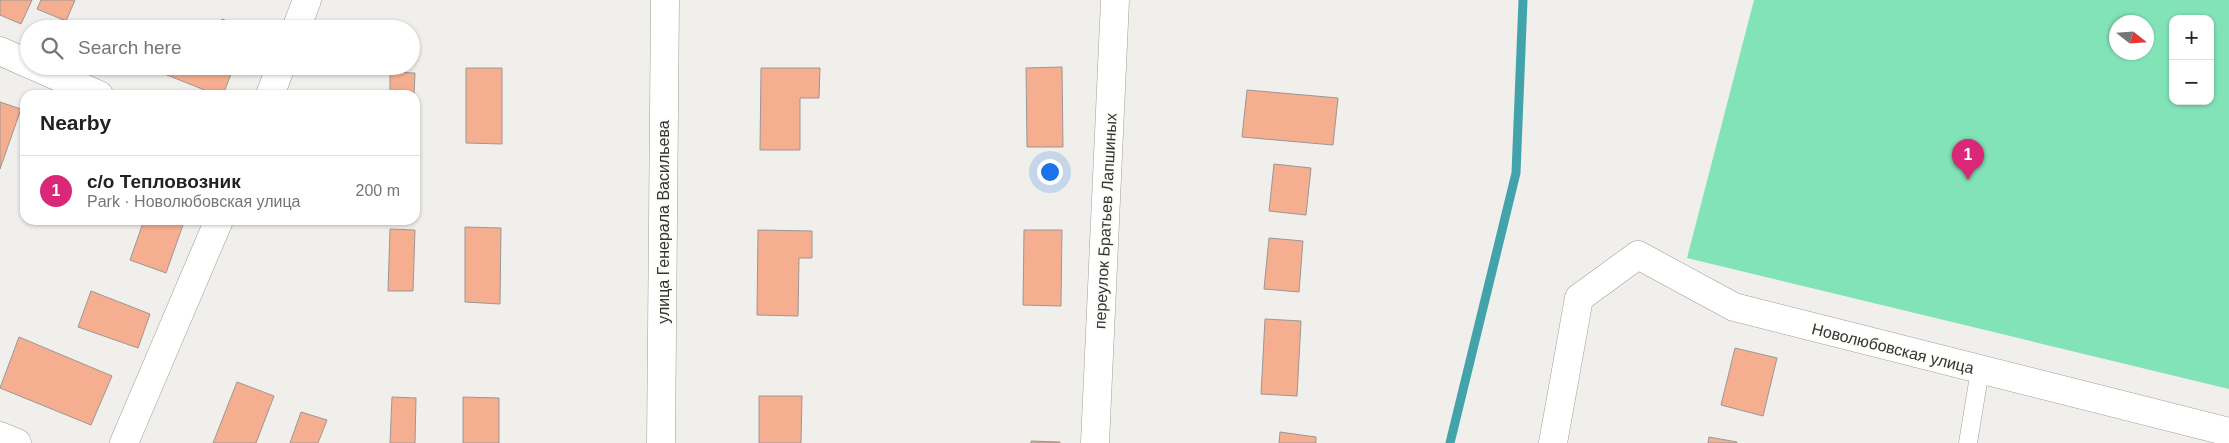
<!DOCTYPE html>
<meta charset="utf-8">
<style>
:root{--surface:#fff;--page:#f2f2f2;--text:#222;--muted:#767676;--line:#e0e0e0;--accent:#db2777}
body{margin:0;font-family:Arial,sans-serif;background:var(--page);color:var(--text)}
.controls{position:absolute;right:15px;top:15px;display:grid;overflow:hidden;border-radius:10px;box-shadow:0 1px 4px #0004}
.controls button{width:45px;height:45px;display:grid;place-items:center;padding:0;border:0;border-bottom:1px solid var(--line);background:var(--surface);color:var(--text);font:25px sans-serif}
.compass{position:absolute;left:2109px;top:15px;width:45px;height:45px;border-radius:50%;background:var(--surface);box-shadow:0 1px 4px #0004;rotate:107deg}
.you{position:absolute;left:1049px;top:171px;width:18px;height:18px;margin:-12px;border:4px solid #fff;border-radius:50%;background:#1a73e8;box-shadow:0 0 0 8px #1a73e833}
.badge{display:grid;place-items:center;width:32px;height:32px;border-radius:50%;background:var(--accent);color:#fff;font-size:16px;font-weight:700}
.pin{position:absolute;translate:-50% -41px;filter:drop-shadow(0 1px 2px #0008)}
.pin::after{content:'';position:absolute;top:26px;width:18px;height:15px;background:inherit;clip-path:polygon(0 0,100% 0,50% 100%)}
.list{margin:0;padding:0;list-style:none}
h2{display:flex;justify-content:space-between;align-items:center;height:65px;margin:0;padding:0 20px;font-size:21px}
h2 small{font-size:16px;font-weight:400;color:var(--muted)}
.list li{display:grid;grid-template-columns:32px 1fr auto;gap:15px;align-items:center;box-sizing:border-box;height:70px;padding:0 20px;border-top:1px solid var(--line)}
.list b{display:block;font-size:19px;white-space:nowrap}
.list p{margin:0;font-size:16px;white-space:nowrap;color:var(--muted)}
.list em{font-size:16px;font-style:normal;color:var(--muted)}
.icon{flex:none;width:28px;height:28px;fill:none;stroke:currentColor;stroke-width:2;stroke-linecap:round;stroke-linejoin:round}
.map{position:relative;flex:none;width:2229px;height:443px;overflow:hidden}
.search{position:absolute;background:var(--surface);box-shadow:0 1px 4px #0004;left:20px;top:20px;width:400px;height:55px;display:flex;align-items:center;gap:12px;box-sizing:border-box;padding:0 18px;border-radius:28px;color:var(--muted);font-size:19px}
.panel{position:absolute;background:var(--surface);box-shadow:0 1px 4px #0004;left:20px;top:90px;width:400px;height:135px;border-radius:15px}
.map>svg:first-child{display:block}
</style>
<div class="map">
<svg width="2229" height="443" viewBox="0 0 2229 443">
<rect width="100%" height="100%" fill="#f1efec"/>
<path fill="#82e2b8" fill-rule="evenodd" d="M1754,0h475v389l-542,-131zM2173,19h37v82h-37zM2116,22h30v30h-30z"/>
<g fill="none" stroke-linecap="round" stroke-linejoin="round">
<polyline stroke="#42a4aa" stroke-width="9" points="1450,443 1516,173 1523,0"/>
</g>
<g fill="#f5ae8f" stroke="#9b9795">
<polygon points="0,0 32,0 21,24 0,15"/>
<polygon points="41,0 75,0 66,21 37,9"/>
<polygon points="222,19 247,29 218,29"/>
<polygon points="158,66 234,66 223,95 217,95 157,71"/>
<polygon points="1062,67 1063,147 1027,147 1026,68"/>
<polygon points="466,68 502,68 502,144 466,143"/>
<polygon points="761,68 820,68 819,98 800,98 800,150 760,150"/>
<polygon points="390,72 415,73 414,95 390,95"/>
<polygon points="1247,90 1338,98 1333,145 1242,137"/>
<polygon points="0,102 21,109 0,169"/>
<polygon points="1274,164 1311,168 1306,215 1269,211"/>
<polygon points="144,220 178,220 184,222 166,273 130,260"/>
<polygon points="465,227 501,228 500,304 465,302"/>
<polygon points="390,229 415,230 413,291 388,291"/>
<polygon points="758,230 812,231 812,258 799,258 798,316 757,315"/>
<polygon points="1024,230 1062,230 1061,306 1023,305"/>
<polygon points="1269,238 1303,241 1299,292 1264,289"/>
<polygon points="91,291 150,314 138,348 78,327"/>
<polygon points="1265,319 1301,321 1297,396 1261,394"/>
<polygon points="19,337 112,376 91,425 0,388"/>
<polygon points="1735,348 1777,358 1763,416 1721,405"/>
<polygon points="237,382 274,396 256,443 213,443"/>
<polygon points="759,396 802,396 801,443 759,443"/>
<polygon points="392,397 416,398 415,443 390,443"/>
<polygon points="463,397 499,398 499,443 463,443"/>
<polygon points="301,412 327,420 318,443 290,443"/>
<polygon points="1280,432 1316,437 1316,443 1279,443"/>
<polygon points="1709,437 1737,442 1737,443 1708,443"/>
<polygon points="1031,441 1060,442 1060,443 1031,443"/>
</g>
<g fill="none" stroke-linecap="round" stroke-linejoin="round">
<g stroke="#9f9e9a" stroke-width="19">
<polyline id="service" points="1968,443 1980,370"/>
</g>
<g stroke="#9f9e9a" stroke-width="29">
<g id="minor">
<polyline points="296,29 307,0"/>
<polyline points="0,51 29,64"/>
<polyline points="34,66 99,95"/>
<polyline points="270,95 281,66"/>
<polyline points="0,436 17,443"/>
<polyline points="124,443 219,220"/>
<polyline points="1095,443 1115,0"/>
<polyline points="1553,443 1579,298 1638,255 1734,307 2229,432"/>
</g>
</g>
<g stroke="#9f9e9a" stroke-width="29">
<polyline id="secondary" points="661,443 665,0"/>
</g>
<use href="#service" stroke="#fff" stroke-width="18"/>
<use href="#minor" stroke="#fff" stroke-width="28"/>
<use href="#secondary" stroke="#fff" stroke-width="28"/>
</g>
<g text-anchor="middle" stroke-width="4.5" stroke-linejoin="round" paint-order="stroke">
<g font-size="16" fill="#343432" stroke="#fefcf9">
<text transform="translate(1105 221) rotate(-87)" y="6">переулок Братьев Лапшиных</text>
<text transform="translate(663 222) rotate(-90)" y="6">улица Генерала Васильева</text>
<text transform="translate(1893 348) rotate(14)" y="6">Новолюбовская улица</text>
</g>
</g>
</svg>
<div class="controls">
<button>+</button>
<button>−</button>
</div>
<svg class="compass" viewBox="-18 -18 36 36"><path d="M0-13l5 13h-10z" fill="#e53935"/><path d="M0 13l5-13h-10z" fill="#767676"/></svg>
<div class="you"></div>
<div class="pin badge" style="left:1968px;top:180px">1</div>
<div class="search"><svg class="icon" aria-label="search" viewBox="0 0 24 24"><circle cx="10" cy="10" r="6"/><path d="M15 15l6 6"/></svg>Search here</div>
<section class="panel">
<h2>Nearby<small></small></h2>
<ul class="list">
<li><span class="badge">1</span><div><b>с/о Тепловозник</b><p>Park · Новолюбовская улица</p></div><em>200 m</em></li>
</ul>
</section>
</div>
